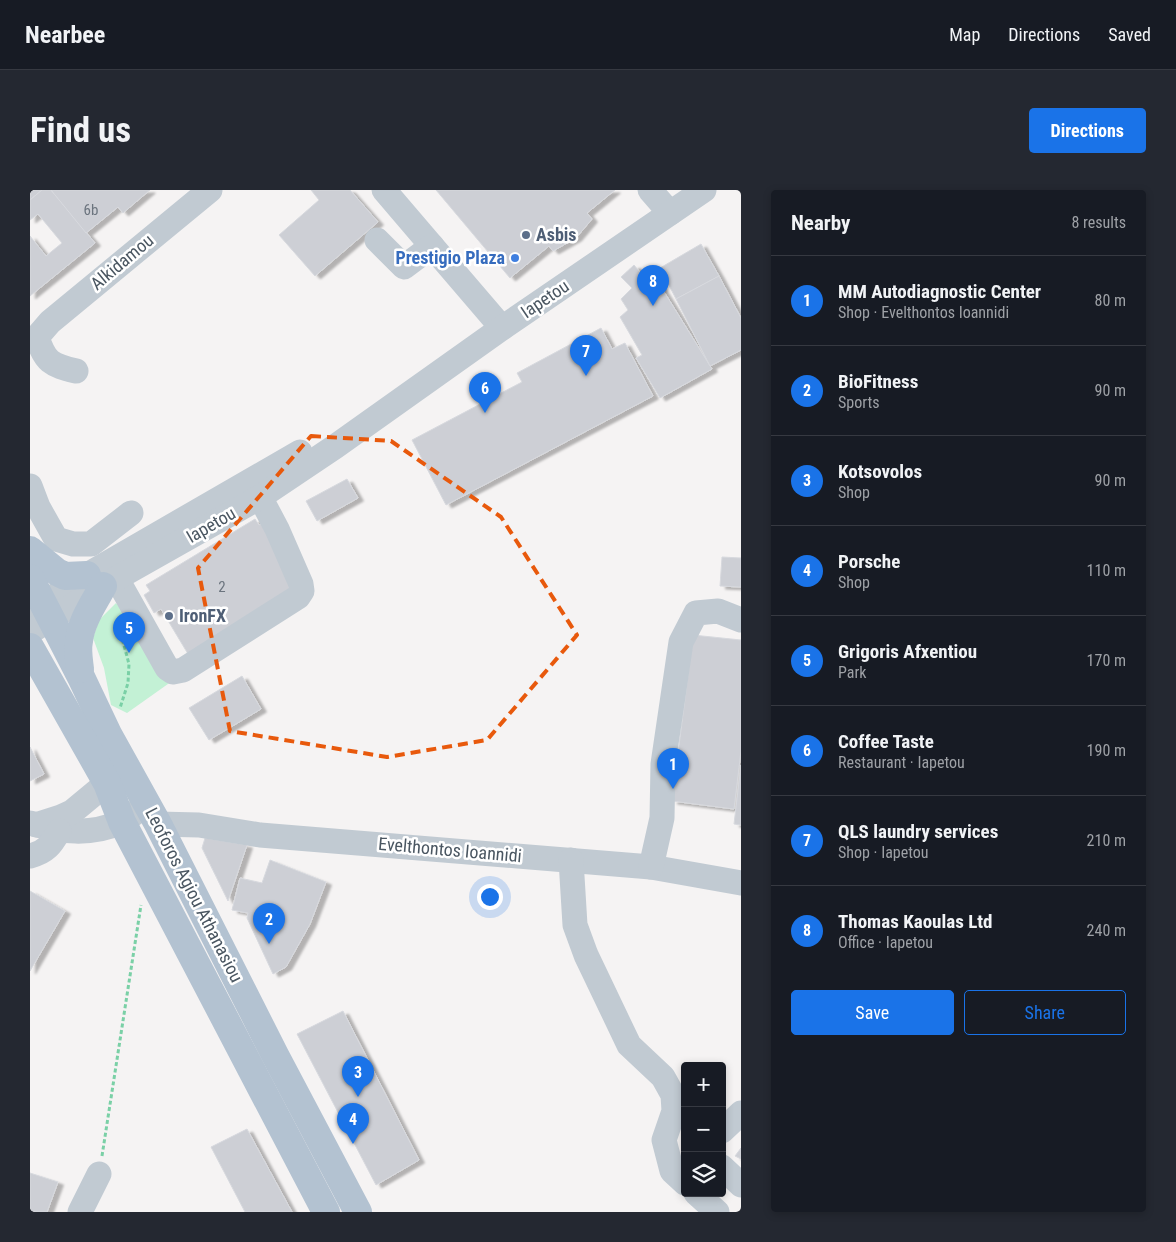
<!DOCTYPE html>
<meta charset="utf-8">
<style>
:root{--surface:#171b24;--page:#242831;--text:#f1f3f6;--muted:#9ea1a6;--line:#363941;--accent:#1a73e8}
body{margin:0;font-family:"Roboto Condensed",sans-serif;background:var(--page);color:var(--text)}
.controls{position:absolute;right:15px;bottom:15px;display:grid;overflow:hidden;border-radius:5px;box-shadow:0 2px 8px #0003}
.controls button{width:45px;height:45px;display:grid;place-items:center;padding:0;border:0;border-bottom:1px solid var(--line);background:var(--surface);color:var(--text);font:25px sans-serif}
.you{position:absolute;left:459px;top:706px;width:18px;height:18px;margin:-12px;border:4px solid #fff;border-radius:50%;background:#1a73e8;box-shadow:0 0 0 8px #1a73e833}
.badge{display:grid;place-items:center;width:32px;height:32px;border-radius:50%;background:var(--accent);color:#fff;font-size:16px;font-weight:700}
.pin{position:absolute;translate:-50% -41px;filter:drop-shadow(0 1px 2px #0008)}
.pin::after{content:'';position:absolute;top:26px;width:18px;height:15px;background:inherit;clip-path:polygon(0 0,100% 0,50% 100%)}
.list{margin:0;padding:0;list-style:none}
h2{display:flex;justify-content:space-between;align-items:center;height:65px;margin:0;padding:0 20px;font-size:21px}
h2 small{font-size:16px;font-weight:400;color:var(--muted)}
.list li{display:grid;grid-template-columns:32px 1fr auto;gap:15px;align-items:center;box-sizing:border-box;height:90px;padding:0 20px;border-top:1px solid var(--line)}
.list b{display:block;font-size:19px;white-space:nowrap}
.list p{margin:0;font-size:16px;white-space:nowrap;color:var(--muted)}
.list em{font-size:16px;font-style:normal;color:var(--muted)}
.actions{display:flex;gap:10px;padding:15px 20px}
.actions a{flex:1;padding:11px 0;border:1px solid var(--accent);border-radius:5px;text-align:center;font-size:18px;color:var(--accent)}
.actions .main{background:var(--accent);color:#fff}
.icon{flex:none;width:28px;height:28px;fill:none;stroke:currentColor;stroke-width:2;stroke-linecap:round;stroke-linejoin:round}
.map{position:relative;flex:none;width:711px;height:1022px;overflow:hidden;border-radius:5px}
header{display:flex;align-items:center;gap:30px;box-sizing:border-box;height:70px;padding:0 25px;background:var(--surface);border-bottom:1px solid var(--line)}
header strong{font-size:24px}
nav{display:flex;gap:28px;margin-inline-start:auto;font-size:18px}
.intro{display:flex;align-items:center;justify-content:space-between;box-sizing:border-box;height:120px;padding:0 30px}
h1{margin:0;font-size:35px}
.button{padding:12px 22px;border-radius:5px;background:var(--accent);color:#fff;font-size:18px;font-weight:700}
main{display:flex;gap:30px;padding:0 30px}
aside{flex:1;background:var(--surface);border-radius:5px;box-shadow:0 2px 8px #0003}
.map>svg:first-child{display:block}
</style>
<header>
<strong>Nearbee</strong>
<nav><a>Map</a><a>Directions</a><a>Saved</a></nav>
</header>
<div class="intro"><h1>Find us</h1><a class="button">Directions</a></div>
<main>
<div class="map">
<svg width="711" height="1022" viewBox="0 0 711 1022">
<defs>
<filter id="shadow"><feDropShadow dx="5.5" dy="3" stdDeviation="1" flood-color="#0004"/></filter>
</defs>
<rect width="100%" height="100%" fill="#f5f3f3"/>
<polygon fill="#c3f1d5" points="86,413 145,489 97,523 81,515 74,478 63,448 69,430"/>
<g fill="#cdcfd5" stroke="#d7d9de" filter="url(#shadow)">
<polygon points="0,0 12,0 0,10"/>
<polygon points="12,0 21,0 65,53 0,106 0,46 16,66 32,53 8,24 0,30 0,10"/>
<polygon points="21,0 120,0 93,23 88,17 56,43"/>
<polygon points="281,0 320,0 348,32 285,86 249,45 289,10"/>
<polygon points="406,0 585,0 557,23 562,29 546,48 523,61 519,56 480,88"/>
<polygon points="671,54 689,86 646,109 630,78"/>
<polygon points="604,75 615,88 623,84 682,179 630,208 606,168 612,165 590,127 598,120 591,109 602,98 591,87"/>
<polygon points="689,86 711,128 711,160 680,176 646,109"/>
<polygon points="571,138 582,159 595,153 623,206 416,315 382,250 492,192 487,183"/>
<polygon points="317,289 328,308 287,331 276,311"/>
<polygon points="225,329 229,335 235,332 267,399 158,464 131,419 124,423 114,405 120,401 116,395"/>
<polygon points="692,367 711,368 711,397 690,396"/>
<polygon points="663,445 711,450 711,561 704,619 642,611"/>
<polygon points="212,486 231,519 179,550 159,518"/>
<polygon points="0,557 14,584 0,591"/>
<polygon points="711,575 711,635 704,634"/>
<polygon points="175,648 217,655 198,711 172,658"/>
<polygon points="240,670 296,692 280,734 256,777 243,784 217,728 218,723 202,720 210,688 232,693"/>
<polygon points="0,701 35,721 0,781"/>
<polygon points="313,821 389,970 346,995 267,844"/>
<polygon points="217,939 262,1022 215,1022 181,957"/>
<polygon points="711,958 711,969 705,966"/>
<polygon points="0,983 28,992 17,1022 0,1022"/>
</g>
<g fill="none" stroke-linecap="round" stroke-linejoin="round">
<g stroke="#7ad0a6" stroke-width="3" stroke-dasharray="4 2.5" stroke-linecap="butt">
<polyline points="89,437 99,474 98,493 90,518"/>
<polyline points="72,966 111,715"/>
</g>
<g stroke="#c1cad2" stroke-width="25">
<polyline points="354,0 472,138"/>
<polyline points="620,0 640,23"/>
<polyline points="347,50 374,77 402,56"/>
<path d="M46,181c-25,-6 -31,-9 -39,-34l13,-15 160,-132"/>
<polyline points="0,296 8,317 26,349 43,354 61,354 101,323"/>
<polyline points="87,389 137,478 143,482 153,480 268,407 272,401 271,394 247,339 230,307"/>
<polyline points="0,419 14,413 57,385 270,262"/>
<polyline points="0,442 73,396 230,307 306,256 472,138 674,0"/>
<path d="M0,633c31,9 60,13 91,-1 9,-4 17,-12 25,-18"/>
<polyline points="128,634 169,635 230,645 621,677 711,693"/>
<polyline points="6,635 31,627 42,622 77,593"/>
<path d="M0,666c16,-4 21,-11 29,-25"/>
<polyline points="541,670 545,735 556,765 599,855 633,887 643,905 644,921 634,950 642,981 655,993"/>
<polyline points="621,677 632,628 633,574 651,452 666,423 688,421 711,430"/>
<polyline points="692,941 711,923"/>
<polyline points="692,977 711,995"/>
<polyline points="666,1003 687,1022"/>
<polyline points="50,1022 69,984"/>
</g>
<g stroke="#b3c2d1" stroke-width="28">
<polyline points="0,360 27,382 35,386 57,385"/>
<polyline points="0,388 51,487 78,544 128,634 245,865 328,1022"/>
<polyline points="0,457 77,593 92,632 296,1022"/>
<path d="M50,479c-1,-9 -3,-19 -1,-28 2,-20 15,-38 24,-55"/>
</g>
</g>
<path fill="none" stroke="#e8590c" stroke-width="4" stroke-dasharray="10 6" stroke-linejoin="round" d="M281,246l80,5 110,76 76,118 -90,105 -100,17 -157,-26 -32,-163z"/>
<g fill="#5c6f8a" stroke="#fff" stroke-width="2">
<circle cx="496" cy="45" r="5"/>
<circle cx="139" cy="426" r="5"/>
</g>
<circle fill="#3f7fe0" stroke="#fff" stroke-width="2" cx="485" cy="68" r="5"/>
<g text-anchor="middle" stroke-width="5" stroke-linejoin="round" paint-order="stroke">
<g font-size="15" fill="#6b747e">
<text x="61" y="25">6b</text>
<text x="192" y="402">2</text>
</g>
<g font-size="18" font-weight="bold" fill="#4e5e75" stroke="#fff" text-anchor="start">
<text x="506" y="51">Asbis</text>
<text x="149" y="432">IronFX</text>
</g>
<g font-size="18" font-weight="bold" fill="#366cbe" stroke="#fff" text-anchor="end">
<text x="475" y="74">Prestigio Plaza</text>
</g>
<g font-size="18" fill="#4a5661" stroke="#fff">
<text transform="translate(92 72) rotate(-40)" y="6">Alkidamou</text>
<text transform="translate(515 109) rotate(-34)" y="6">Iapetou</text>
<text transform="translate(181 335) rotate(-30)" y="6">Iapetou</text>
<text transform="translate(420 660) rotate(5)" y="6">Evelthontos Ioannidi</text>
<text transform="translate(164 705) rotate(63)" y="6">Leoforos Agiou Athanasiou</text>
</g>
</g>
</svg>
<div class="controls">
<button>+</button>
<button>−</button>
<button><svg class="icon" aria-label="layers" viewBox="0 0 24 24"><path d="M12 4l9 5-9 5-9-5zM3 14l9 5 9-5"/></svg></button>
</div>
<div class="you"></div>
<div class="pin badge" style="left:643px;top:599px">1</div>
<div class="pin badge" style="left:239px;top:754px">2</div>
<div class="pin badge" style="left:328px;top:907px">3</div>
<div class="pin badge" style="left:323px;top:954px">4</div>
<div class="pin badge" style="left:99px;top:463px">5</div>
<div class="pin badge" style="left:455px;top:223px">6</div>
<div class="pin badge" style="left:556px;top:186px">7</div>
<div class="pin badge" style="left:623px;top:116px">8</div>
</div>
<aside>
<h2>Nearby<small>8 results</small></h2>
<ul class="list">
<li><span class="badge">1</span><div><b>MM Autodiagnostic Center</b><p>Shop · Evelthontos Ioannidi</p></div><em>80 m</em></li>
<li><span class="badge">2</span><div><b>BioFitness</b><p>Sports</p></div><em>90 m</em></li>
<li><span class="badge">3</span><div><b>Kotsovolos</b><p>Shop</p></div><em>90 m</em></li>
<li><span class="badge">4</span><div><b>Porsche</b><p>Shop</p></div><em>110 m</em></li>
<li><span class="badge">5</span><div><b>Grigoris Afxentiou</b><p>Park</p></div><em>170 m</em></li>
<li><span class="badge">6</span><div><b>Coffee Taste</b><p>Restaurant · Iapetou</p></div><em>190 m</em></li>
<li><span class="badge">7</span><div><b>QLS laundry services</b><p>Shop · Iapetou</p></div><em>210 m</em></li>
<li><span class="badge">8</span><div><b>Thomas Kaoulas Ltd</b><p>Office · Iapetou</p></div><em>240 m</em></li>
</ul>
<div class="actions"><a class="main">Save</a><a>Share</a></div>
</aside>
</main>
